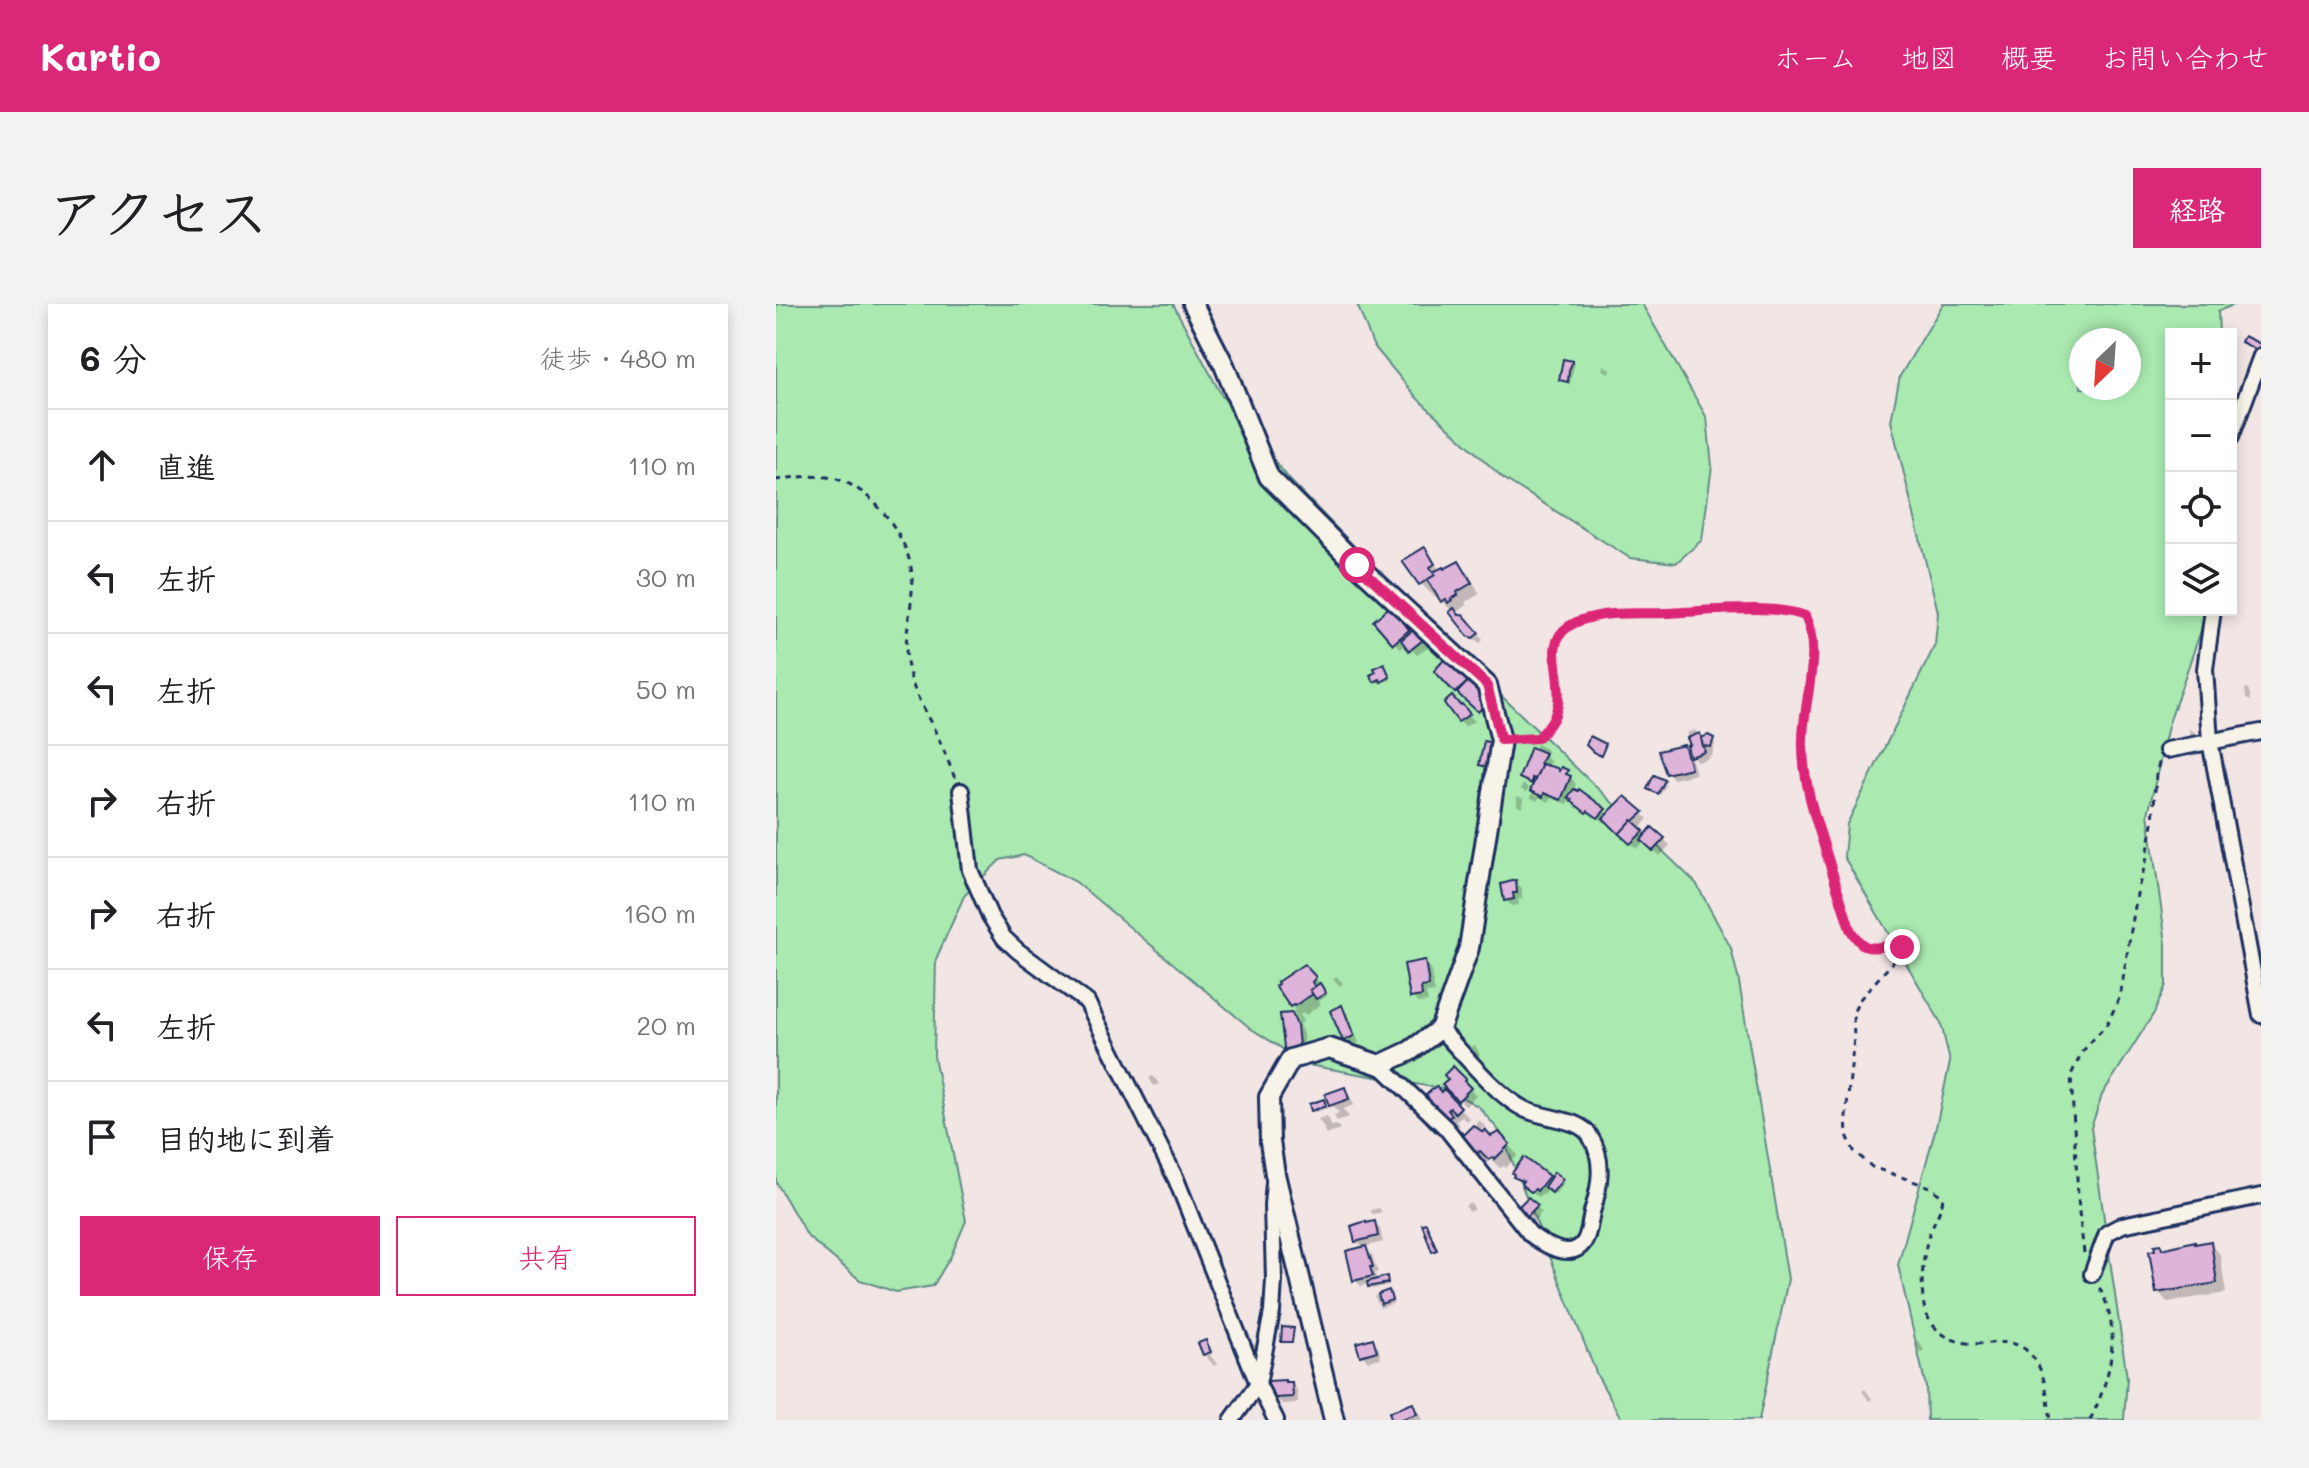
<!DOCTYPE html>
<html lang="ja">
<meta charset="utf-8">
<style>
:root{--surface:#fff;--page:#f2f2f2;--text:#202124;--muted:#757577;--line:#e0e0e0;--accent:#db2777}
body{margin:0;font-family:Mali,"Klee One",sans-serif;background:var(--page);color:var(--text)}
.controls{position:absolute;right:24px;top:24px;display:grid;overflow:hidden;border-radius:0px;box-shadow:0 4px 12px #0003}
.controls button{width:72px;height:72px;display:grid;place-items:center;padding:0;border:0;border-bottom:2px solid var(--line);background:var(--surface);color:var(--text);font:40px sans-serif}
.compass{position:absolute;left:1293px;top:24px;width:72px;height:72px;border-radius:50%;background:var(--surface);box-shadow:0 4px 12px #0003;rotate:205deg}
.stop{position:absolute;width:24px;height:24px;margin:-18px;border:6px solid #db2777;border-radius:50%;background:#fff}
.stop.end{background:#db2777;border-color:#fff;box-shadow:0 2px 8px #0008}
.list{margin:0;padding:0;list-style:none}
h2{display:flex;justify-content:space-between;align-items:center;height:104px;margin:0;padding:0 32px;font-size:34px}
h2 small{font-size:26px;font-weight:400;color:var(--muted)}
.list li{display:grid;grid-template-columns:52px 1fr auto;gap:24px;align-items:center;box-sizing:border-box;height:112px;padding:0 32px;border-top:2px solid var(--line)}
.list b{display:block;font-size:30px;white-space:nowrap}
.list em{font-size:26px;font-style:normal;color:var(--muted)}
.actions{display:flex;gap:16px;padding:24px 32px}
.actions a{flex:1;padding:18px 0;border:2px solid var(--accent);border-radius:0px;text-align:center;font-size:28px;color:var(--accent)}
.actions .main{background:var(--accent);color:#fff}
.icon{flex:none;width:44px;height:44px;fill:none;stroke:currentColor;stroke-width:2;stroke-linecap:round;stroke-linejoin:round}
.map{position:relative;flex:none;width:1485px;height:1116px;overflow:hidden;border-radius:0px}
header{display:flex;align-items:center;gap:48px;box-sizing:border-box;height:112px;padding:0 40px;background:var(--accent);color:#fff}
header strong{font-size:38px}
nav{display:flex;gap:44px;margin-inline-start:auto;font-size:28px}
.intro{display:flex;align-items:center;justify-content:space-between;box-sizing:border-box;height:192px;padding:0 48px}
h1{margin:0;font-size:56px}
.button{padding:20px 36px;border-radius:0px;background:var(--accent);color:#fff;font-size:28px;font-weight:700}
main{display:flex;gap:48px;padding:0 48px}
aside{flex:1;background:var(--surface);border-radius:0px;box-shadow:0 4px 12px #0003}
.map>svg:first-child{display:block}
</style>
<header>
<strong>Kartio</strong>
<nav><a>ホーム</a><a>地図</a><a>概要</a><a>お問い合わせ</a></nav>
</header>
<div class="intro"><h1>アクセス</h1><a class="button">経路</a></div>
<main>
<aside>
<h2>6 分<small>徒歩 · 480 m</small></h2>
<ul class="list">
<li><svg class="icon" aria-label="ahead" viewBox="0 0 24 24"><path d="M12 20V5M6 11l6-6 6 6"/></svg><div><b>直進</b></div><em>110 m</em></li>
<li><svg class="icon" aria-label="left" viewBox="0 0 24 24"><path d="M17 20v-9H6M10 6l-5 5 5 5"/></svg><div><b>左折</b></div><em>30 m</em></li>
<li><svg class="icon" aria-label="left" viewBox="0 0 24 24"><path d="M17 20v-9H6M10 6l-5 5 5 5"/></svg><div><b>左折</b></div><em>50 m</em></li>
<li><svg class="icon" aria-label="right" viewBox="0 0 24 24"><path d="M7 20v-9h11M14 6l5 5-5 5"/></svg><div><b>右折</b></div><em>110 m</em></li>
<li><svg class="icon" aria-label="right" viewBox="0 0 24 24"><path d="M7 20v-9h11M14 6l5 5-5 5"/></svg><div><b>右折</b></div><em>160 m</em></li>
<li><svg class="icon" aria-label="left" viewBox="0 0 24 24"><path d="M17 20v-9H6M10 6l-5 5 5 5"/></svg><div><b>左折</b></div><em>20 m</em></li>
<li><svg class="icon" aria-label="arrive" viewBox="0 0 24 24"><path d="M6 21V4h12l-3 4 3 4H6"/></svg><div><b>目的地に到着</b></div></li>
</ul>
<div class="actions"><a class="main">保存</a><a>共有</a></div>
</aside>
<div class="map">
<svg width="1485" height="1116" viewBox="0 0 1485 1116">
<rect width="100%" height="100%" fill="#f2e6e5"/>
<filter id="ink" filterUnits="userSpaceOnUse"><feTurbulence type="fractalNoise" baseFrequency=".0125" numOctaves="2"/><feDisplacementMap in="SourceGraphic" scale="16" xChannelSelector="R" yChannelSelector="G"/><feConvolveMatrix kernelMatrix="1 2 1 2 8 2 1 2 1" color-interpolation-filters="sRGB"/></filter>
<g filter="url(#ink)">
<g fill="#aae9b0" stroke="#628c87" stroke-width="2" fill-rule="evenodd">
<polygon points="0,0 397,0 446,92 514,176 687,355 920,579 955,644 963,678 1012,975 983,1116 846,1116 821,1071 725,829 703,803 673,786 532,761 474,724 300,578 248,551 224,556 188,592 160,655 158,752 190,917 175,952 157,982 120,988 84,976 32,933 0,878"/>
<polygon points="581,0 866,0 931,114 936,162 926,236 900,259 854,254 727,174 641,94 597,41"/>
<path d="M1167,0h293l-18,7 1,23h-48v276h37l-40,116 -20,88 18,129v42l-12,28 -52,82 -11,33 36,250 -3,42h-197l-1,-33 -28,-122 38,-138 14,-65 -9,-39 -97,-166 3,-33 88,-179 3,-33 -47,-191 9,-45zM1305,36h48v48h-48z"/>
</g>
<g fill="#0003">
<polygon points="796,59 798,61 794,80 787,78 785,76"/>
<polygon points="827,61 834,65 833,69 826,66"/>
<polygon points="649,246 664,267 669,268 683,260 692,269 704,290 689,298 691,301 680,309 693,319 707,336 704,339 693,331 662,290 659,293 644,279"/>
<polygon points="618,313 626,316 636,330 643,323 657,339 641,351 630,340 625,345 599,317"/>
<polygon points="686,363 718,403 710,412 660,367"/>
<polygon points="610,364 615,376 602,379 600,377"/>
<polygon points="1471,384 1473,387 1475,397 1470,395 1469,385"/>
<polygon points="685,403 698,417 689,423 683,417"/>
<polygon points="1413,425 1419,428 1420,434 1414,432"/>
<polygon points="919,426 927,435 937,436 939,439 936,452 933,451 934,454 922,458 916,452 916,442 911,429"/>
<polygon points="761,440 771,446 769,452 774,457 771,465 784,470 791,468 800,480 797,486 833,511 851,494 872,515 863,525 870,533 877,526 894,541 884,552 869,537 861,545 832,516 829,519 819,511 818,514 795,493 791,500 775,494 773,498 763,493 757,487 758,483 745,474"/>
<polygon points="907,443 914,449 920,470 898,475 891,469"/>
<polygon points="887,478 890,481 884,491 876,487"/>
<polygon points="747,480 753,484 750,489 745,485"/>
<polygon points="755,490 763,493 761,497 754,493"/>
<polygon points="741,492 748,495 746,504 741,501"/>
<polygon points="739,578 746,584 746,595 742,595 743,601 736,602 730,596"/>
<polygon points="648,658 654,664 659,688 650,689 652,698 642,699 636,693"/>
<polygon points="538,672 548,684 547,686 551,692 543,697 545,700 530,711 528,709 524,711 527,718 523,720 527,730 529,756 517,756 515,711 522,717 517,706 519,705 515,701"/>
<polygon points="560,672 567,679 564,682 557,675"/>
<polygon points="565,704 572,710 583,739 575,742 569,736"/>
<polygon points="699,741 704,751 698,753 693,744"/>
<polygon points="677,764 695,782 693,784 700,791 690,802 669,781 675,776"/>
<polygon points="377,772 383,780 378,782 373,774"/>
<polygon points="568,786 574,792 578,801 567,805 573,813 561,817 558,811 563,809 555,801"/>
<polygon points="668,788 693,814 690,817 685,812 680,817 684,822 670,835 635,801 639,798 648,807"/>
<polygon points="548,797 552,804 539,808 537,806"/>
<polygon points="551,812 556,822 561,821 564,825 550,830 547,825 549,825 542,815"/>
<polygon points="703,816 709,822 703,827 715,834 722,831 742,851 730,864 728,862 724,864 715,855 709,861 681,833 688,833"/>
<polygon points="779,871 788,879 779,890 773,885 768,891 766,890 762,893 739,873 771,873 775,877"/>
<polygon points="694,899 699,905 694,908 689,902"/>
<polygon points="760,902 766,908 750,926 737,914"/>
<polygon points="603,904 606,908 597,910 595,908 595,906"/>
<polygon points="598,919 604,925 607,938 588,943 596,951 602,969 599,969 601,977 610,975 613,981 596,985 593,980 585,982 579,976 589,945 581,937 591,921"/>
<polygon points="1434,940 1444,950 1450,989 1391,998 1382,988 1381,947 1384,942 1389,947"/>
<polygon points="612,989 618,999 604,1004 598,992"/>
<polygon points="596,1036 602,1043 605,1054 592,1057 586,1051"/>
<polygon points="1143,1037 1148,1047 1144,1048 1140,1038"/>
<polygon points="430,1038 436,1050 434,1051 441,1060 438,1062 428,1050"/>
<polygon points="474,1040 487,1042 486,1070 479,1056 473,1049"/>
<polygon points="515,1080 521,1086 522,1099 507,1100 495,1091"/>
<polygon points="1089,1085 1096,1095 1093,1097 1086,1087"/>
<polygon points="636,1102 643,1108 646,1116 618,1116"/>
</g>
<g fill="#deb4db" stroke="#1b2f5e" stroke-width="2">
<polygon points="1468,32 1485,40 1483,47 1465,38"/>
<polygon points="787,55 797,57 793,66 792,78 783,76"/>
<polygon points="649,243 659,260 654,263 659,271 643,281 626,257"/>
<polygon points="683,257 696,279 681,288 682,291 675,295 676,296 672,299 670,295 665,298 651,276 659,271 657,268 667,263 668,265"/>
<polygon points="612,304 618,310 621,308 633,326 617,340 597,317"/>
<polygon points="678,304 683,311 687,310 703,329 697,334 692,332 673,308"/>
<polygon points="644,320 652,332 633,347 625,336"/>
<polygon points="674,349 696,374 679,389 658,367"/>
<polygon points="608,359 614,373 605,378 604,375 598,378 594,371 600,368 598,364"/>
<polygon points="700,369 713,396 702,408 681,389"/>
<polygon points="676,392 684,401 686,400 694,410 682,418 668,399"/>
<polygon points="924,429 929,448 914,453 911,442 914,441 911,434"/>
<polygon points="932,431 938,434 935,443 927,442 925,434"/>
<polygon points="814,432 830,440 825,452 817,448 810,441"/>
<polygon points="708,437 726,441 716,464 703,461"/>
<polygon points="908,441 915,464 890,470 882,447"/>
<polygon points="755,443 769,449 764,460 766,461 760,475 756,474 756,480 743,474"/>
<polygon points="766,460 781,464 783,467 785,463 792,466 790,470 795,472 785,496 768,489 767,493 754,487"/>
<polygon points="878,471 889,476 882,490 871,485"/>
<polygon points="798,485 802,487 803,485 830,505 822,514 812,507 810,509 795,497 796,496 792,493"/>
<polygon points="849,492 868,508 843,530 827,514"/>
<polygon points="856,516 868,527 854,540 843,530"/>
<polygon points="876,523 889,534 877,547 865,536"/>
<polygon points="740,576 741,589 737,589 738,595 728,597 725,580"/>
<polygon points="649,656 653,682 645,683 646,692 634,694 628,660"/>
<polygon points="528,660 540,673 536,678 539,683 534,686 537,690 518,702 517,701 514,703 499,682 502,680 501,678"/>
<polygon points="544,679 550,689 540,695 534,686"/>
<polygon points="566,701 578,732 567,737 554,707"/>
<polygon points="516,709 521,722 524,751 509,751 504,710"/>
<polygon points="677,762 690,775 688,777 695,784 682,797 666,781 672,776 668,771"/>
<polygon points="660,782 665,788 668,785 685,803 679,809 674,804 672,806 676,811 659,827 642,809 653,800 649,796 652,793 650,791"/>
<polygon points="569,783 573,795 553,802 549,790"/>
<polygon points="548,795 550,802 535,807 533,800"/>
<polygon points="697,821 707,828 709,825 715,832 723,828 734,840 719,855 717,853 713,856 704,847 698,853 679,833 685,827 688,830"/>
<polygon points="748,853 773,872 761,887 759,885 755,888 747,882 745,879 747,877 737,873 738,871 736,869"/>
<polygon points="778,868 787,875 776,889 768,883"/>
<polygon points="752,893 762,901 743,921 738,907"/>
<polygon points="590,917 590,919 599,917 602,932 579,938 575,922"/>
<polygon points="650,919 661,946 656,948 646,920"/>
<polygon points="1419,937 1419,940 1435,937 1441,979 1380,989 1373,947 1379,946 1378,941 1385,940 1386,945"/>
<polygon points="590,942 597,963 594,963 597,972 577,977 570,947"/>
<polygon points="611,972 612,979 592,983 591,978"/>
<polygon points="613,986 616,996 605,1000 602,990"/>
<polygon points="506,1023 518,1024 516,1038 505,1038"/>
<polygon points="597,1034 601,1047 584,1052 580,1039"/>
<polygon points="430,1036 435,1048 427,1051 422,1039"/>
<polygon points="509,1076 509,1078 516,1078 517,1093 498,1094 498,1091 493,1092 492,1077"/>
<polygon points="637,1099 641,1110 623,1116 616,1116 613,1108"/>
</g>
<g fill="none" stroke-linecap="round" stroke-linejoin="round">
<g stroke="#1b2f5e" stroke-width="20">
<g id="street">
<polyline points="1455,133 1485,52"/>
<polyline points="1437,306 1429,365 1434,437 1485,711"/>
<polyline points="1391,446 1485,428"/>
<polyline points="185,487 194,566 214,612 228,634 242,647 311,698 400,875 482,1080 500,1116"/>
<path d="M604,761l66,63 84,106c13,10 41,28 54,8 5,-7 6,-21 8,-30 8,-25 13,-52 -2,-76 -10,-18 -47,-17 -66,-27 -28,-14 -62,-57 -84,-80"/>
<polyline points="1316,970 1331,929 1346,921 1485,892"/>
<polyline points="456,1116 482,1080 496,1008 498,976 496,901 498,879"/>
</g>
</g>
<g stroke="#1b2f5e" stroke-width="24">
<polyline id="secondary" points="417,0 448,61 493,173 581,261 711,381 725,436 693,644 664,725 634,747 604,761 553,744 515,755 493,793 494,838 499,870 558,1116"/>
</g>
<g stroke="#1b2f5e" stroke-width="3" stroke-dasharray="6 6" stroke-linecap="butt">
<path d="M0,176c19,-3 43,-6 61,-1 37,11 73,60 75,97 2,29 -9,58 -5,86 4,27 18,49 30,73 7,15 13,31 19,46"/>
<path d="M740,435l22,-1c25,-24 22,-41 18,-73 -1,-7 -2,-17 1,-24 6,-18 29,-23 46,-26 19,-3 41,-1 61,-2 37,-1 108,-9 141,3 18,40 -5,86 -2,128 5,64 28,124 47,185 19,32 26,12 52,18v5l-42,47 -7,14 1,25 -8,78 1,19 7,16 18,16 58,20 13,10c-1,15 -11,26 -15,41 -5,18 -7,42 -5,61 2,25 20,41 44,44 27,4 49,-11 68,17 11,16 13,41 16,60"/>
<polyline points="1308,949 1303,908 1295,771 1306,748 1331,720 1344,693 1362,584 1370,558 1377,519 1380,470 1384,455"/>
<path d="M1314,1116c21,-42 33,-91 8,-135"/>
</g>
<use href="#street" stroke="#f7f3e8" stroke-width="14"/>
<use href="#secondary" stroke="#f7f3e8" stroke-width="18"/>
</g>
</g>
<g fill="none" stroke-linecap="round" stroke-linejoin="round" filter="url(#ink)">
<path stroke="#db2777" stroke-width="10" d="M581,261l130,120 14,55 37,-2c25,-24 22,-41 18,-73 -1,-7 -2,-17 1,-24 6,-18 29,-23 46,-26 19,-3 41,-1 61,-2 37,-1 108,-10 141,3 17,36 -1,83 -2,122 -1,25 5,55 12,79l35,112c19,32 26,12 52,18"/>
</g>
</svg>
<div class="controls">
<button>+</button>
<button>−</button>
<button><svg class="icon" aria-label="locate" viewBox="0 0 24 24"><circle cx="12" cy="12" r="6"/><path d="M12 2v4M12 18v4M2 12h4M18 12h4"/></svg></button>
<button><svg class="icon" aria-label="layers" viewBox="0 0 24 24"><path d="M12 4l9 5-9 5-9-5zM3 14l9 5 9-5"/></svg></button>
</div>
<svg class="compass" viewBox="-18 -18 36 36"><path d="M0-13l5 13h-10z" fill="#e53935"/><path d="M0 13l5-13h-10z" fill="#757577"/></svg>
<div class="stop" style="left:581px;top:261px"></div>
<div class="stop end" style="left:1126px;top:643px"></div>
</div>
</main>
